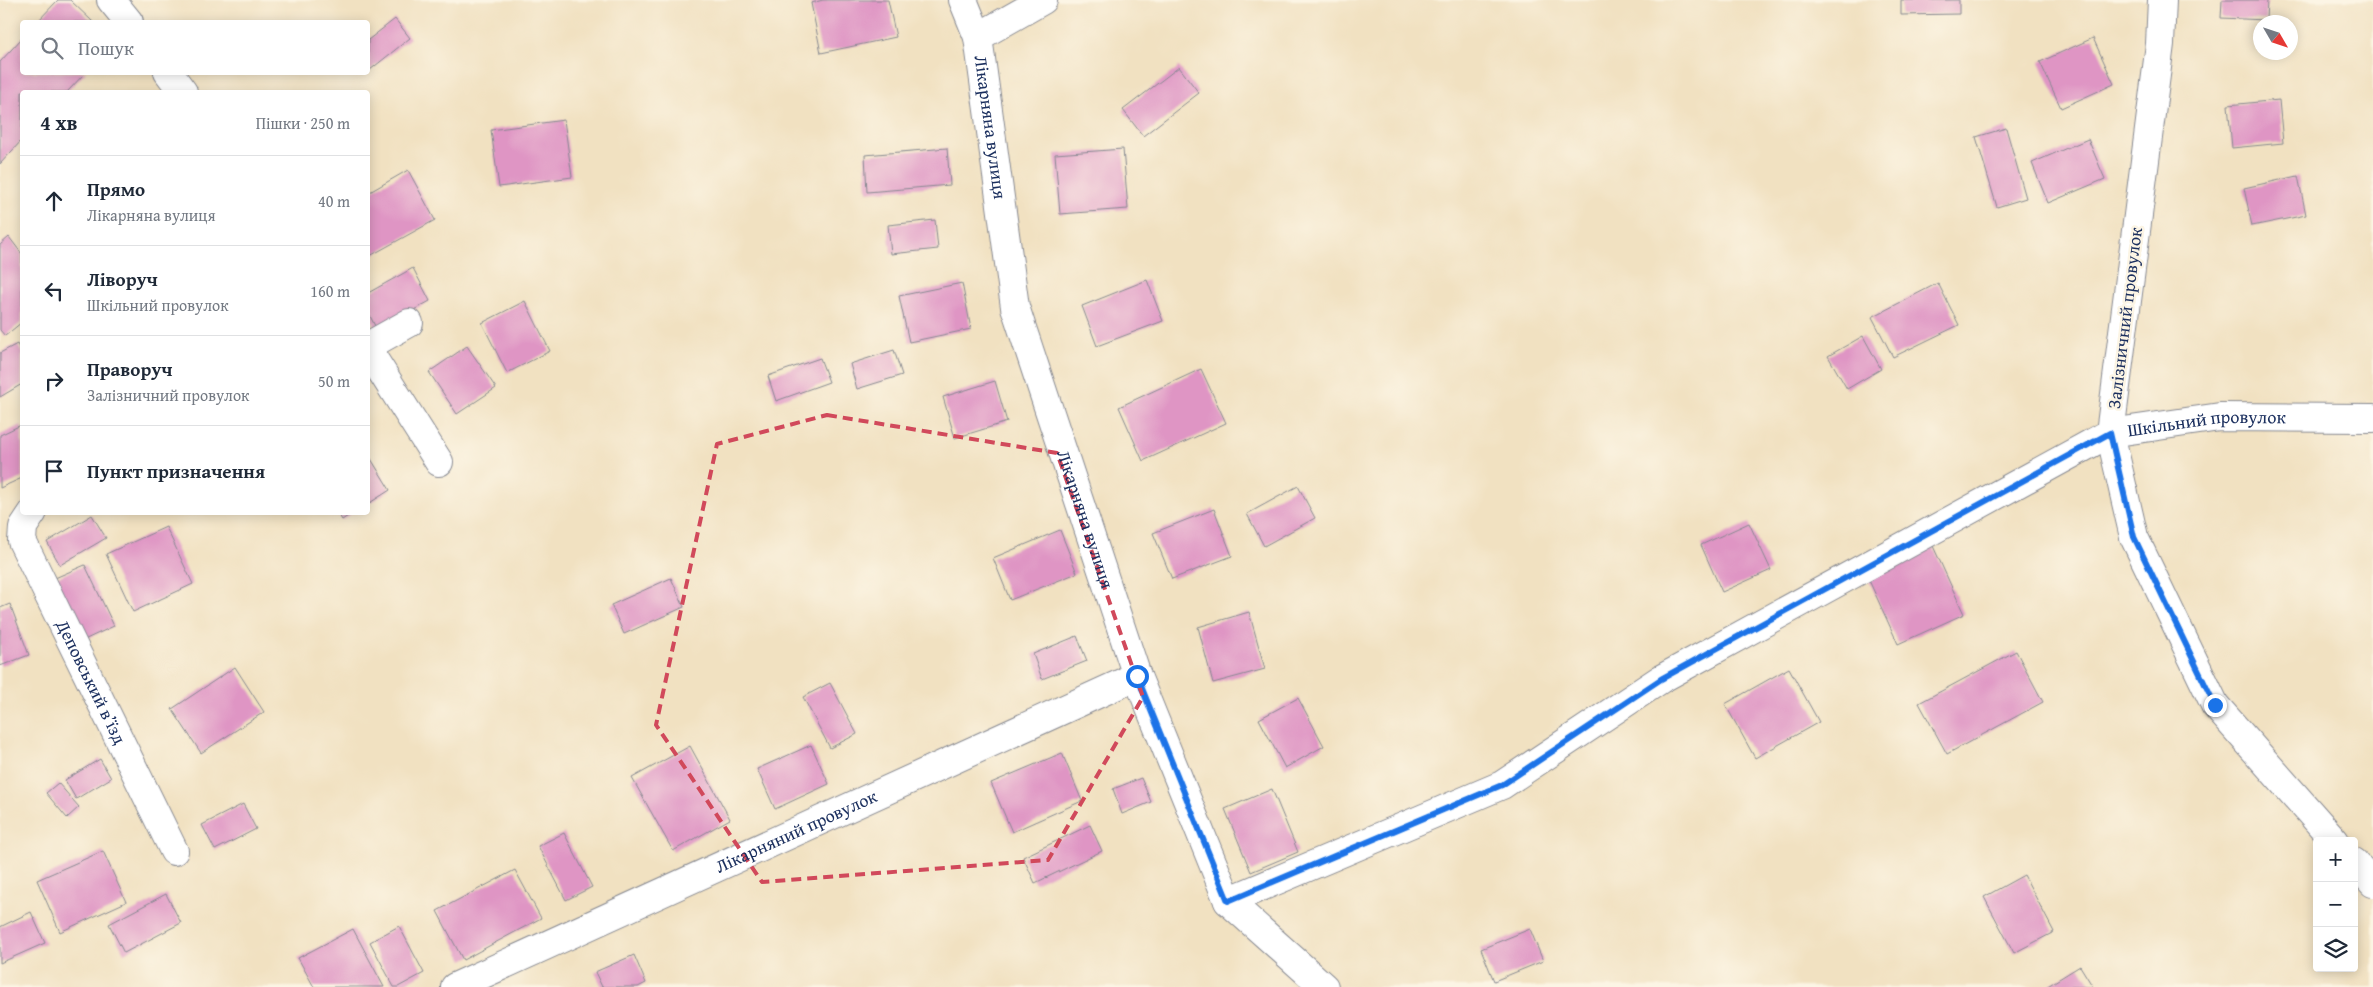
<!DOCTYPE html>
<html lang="uk">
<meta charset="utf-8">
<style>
:root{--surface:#fff;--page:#f2f2f3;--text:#1f2937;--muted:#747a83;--line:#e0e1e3}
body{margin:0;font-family:"Gentium Book Plus",serif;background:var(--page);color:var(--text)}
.controls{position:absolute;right:15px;bottom:15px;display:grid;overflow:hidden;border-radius:5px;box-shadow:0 2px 12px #0003}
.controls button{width:45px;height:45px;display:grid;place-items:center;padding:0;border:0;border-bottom:1px solid var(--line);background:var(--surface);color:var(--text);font:25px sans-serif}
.compass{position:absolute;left:2253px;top:15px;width:45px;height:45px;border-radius:50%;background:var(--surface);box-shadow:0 2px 12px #0003;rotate:129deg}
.stop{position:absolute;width:15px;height:15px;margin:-11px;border:4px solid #1a73e8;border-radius:50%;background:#fff}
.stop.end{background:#1a73e8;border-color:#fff;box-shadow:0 1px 5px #0008}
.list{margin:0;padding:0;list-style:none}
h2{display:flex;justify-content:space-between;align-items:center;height:65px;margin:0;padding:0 20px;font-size:21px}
h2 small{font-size:16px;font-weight:400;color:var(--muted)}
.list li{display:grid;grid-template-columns:32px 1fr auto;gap:15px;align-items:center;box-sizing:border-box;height:90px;padding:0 20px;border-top:1px solid var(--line)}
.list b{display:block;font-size:19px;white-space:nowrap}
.list p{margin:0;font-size:16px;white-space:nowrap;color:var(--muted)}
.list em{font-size:16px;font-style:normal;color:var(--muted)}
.icon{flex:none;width:28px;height:28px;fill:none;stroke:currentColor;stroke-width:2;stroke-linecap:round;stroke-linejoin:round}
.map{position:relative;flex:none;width:2373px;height:987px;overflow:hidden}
.search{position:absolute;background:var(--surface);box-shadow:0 2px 12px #0003;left:20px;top:20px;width:350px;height:55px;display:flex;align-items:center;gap:12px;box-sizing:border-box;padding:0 18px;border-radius:5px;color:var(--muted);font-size:19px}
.panel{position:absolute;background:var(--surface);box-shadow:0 2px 12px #0003;left:20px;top:90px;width:350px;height:425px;border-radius:5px}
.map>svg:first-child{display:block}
</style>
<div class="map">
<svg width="2373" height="987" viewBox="0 0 2373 987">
<rect width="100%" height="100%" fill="#fcf5e5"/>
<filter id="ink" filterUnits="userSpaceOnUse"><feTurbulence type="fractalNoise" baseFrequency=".02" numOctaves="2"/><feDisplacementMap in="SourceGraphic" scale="10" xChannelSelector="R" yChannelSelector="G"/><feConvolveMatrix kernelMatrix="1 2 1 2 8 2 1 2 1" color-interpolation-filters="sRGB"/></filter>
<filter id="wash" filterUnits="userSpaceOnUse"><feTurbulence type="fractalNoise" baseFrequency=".0096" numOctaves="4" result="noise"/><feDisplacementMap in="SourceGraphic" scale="20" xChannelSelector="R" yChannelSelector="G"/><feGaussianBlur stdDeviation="1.12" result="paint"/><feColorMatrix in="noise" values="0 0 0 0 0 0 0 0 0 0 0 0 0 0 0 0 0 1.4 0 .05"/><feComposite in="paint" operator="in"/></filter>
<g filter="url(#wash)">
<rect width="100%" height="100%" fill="#f1e1c1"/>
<g id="blocks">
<g fill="#df95c4">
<polygon points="58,0 70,0 93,22 37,22"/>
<polygon points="823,0 888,0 896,37 821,53 811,3"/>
<polygon points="1901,0 1959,0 1959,14 1901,15"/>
<polygon points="2222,0 2267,0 2266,20 2221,18"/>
<polygon points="395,19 410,38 370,70 368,67 368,40"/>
<polygon points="22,38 22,72 86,72 67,92 22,92 22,140 0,164 0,62"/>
<polygon points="2093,38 2114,84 2061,108 2040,62"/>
<polygon points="1179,67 1199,93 1143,136 1123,110"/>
<polygon points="2279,100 2283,143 2232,148 2228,105"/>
<polygon points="564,120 572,177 499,187 491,130"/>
<polygon points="2006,128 2026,198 1997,207 1976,137"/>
<polygon points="2088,139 2105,179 2048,203 2032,163"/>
<polygon points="947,148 950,185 867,192 865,155"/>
<polygon points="1123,149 1128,209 1060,214 1055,154"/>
<polygon points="408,170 435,220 368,257 368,193"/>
<polygon points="2298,176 2306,215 2252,226 2244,188"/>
<polygon points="935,220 938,249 891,254 888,225"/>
<polygon points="9,237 22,254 22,322 5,336 0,330 0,245"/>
<polygon points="413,268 430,301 377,330 368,312 368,293"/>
<polygon points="1147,280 1163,321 1097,346 1082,306"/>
<polygon points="962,283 971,329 909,342 899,296"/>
<polygon points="1938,283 1959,325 1893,357 1872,317"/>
<polygon points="525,301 550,351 507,373 482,323"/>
<polygon points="1863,336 1881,369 1847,389 1828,356"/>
<polygon points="17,344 22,353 22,384 0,397 0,353"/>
<polygon points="467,346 496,388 457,414 429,372"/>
<polygon points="894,350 902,375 857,389 850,364"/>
<polygon points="820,358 829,382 776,401 768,376"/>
<polygon points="1201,369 1226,423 1143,461 1119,407"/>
<polygon points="995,381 1007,422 955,438 943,397"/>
<polygon points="21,425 22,429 22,478 0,488 0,435"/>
<polygon points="368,454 390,490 368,504"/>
<polygon points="1298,486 1315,518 1264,546 1247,514"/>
<polygon points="1214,509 1232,556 1172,579 1153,533"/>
<polygon points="337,512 354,512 342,520"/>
<polygon points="92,515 106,538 60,565 47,542"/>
<polygon points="1749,523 1771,570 1722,592 1701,545"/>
<polygon points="166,527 193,584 133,612 106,554"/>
<polygon points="1060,530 1077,573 1010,600 993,558"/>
<polygon points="1933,546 1964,614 1898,644 1867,576"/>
<polygon points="85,565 114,626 84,640 55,578"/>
<polygon points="671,578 684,607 624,634 611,605"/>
<polygon points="10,604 29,655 0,666 0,608"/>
<polygon points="1249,612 1265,669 1213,683 1198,627"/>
<polygon points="1077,636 1087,661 1042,679 1033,654"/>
<polygon points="2016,651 2043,702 1947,754 1919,703"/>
<polygon points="235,667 264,712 201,753 172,709"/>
<polygon points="1789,668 1819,722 1755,758 1725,704"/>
<polygon points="830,683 857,734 830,748 803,697"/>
<polygon points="1298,698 1324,746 1285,768 1259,719"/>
<polygon points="811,745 829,784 775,809 757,769"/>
<polygon points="690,746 730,819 673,851 632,778"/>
<polygon points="1062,753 1082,801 1012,832 991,783"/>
<polygon points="100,759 111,778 76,799 65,780"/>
<polygon points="1141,778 1151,802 1122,814 1113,789"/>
<polygon points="58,783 79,807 67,818 46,793"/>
<polygon points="1272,789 1298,852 1251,872 1225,809"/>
<polygon points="243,804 256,829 215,850 202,825"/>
<polygon points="1090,825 1102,851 1035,883 1023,857"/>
<polygon points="564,833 592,887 566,900 538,846"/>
<polygon points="103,851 126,902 60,932 37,880"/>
<polygon points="515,870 541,918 463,960 437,911"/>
<polygon points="2024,875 2054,932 2014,953 1984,897"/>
<polygon points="166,894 181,923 124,953 109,924"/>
<polygon points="31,912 45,943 0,963 0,927"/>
<polygon points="399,926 424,973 398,987 394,987 370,942"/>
<polygon points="353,929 384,987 314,987 298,958"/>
<polygon points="1530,929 1543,961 1494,981 1481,949"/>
<polygon points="634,955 646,983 638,987 602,987 595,972"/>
<polygon points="2080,966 2093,987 2046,987"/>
</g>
</g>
</g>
<g filter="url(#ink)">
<use href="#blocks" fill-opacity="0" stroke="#868890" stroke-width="1"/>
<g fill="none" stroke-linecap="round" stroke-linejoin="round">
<g stroke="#868890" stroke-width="30">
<g id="minor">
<polyline points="111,0 129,22"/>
<path id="s1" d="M963,0l15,37 37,270 122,369 91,225 96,86"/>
<polyline points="2162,0 2160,44 2110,433 2134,537 2215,705 2335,841"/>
<polyline points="978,37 1043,0"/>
<polyline points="168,72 183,92"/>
<polyline points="368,346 409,323"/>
<polyline points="368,350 439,462"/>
<path id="s2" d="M33,512l-10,15 -1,14 152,310"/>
<polyline points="2354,862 2373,883"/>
<path id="s3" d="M1228,901l274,-116 159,-106 449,-246 110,-16 153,1"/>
<path id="s4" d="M455,987l682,-311"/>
</g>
</g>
<use href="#minor" stroke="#fff" stroke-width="28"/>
</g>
</g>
<g fill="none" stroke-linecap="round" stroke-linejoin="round" filter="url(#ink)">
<polyline stroke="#1a73e8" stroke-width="6" points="1137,676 1228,901 1502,785 1661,679 2110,433 2134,537 2215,705"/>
</g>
<path fill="none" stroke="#d1495b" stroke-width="4" stroke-dasharray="10 6" stroke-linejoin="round" d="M827,415l230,38 86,244 -95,163 -286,22 -106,-157 61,-281z"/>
<g text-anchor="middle" stroke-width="5" stroke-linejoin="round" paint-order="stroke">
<g font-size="18" fill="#1b2f5e" stroke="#fcf5e5">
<text dy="6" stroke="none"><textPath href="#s1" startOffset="131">Лікарняна вулиця</textPath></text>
<text transform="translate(2125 318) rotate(-83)" y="6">Залізничний провулок</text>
<text dy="6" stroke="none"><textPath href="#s3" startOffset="1098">Шкільний провулок</textPath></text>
<text dy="6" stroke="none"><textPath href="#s1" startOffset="536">Лікарняна вулиця</textPath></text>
<text dy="6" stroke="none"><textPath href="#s2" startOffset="189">Деповський в’їзд</textPath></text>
<text dy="6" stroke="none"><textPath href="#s4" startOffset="375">Лікарняний провулок</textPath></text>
</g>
</g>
</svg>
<div class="controls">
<button>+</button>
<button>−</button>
<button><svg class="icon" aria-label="layers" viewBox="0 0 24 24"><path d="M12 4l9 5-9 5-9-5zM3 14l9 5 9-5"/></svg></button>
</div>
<svg class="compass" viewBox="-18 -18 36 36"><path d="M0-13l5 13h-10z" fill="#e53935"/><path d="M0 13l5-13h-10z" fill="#747a83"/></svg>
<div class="stop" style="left:1137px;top:676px"></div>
<div class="stop end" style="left:2215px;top:705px"></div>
<div class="search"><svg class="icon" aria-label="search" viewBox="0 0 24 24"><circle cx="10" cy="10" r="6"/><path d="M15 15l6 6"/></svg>Пошук</div>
<section class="panel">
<h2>4 хв<small>Пішки · 250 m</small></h2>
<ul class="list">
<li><svg class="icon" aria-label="ahead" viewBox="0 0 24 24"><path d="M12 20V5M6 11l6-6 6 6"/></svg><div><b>Прямо</b><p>Лікарняна вулиця</p></div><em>40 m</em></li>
<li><svg class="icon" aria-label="left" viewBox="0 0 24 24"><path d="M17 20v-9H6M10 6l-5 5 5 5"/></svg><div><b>Ліворуч</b><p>Шкільний провулок</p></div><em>160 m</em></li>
<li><svg class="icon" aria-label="right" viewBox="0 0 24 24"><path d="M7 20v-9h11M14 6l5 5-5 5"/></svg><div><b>Праворуч</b><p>Залізничний провулок</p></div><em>50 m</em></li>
<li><svg class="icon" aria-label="arrive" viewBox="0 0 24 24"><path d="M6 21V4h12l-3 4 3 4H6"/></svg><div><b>Пункт призначення</b></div></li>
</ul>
</section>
</div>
